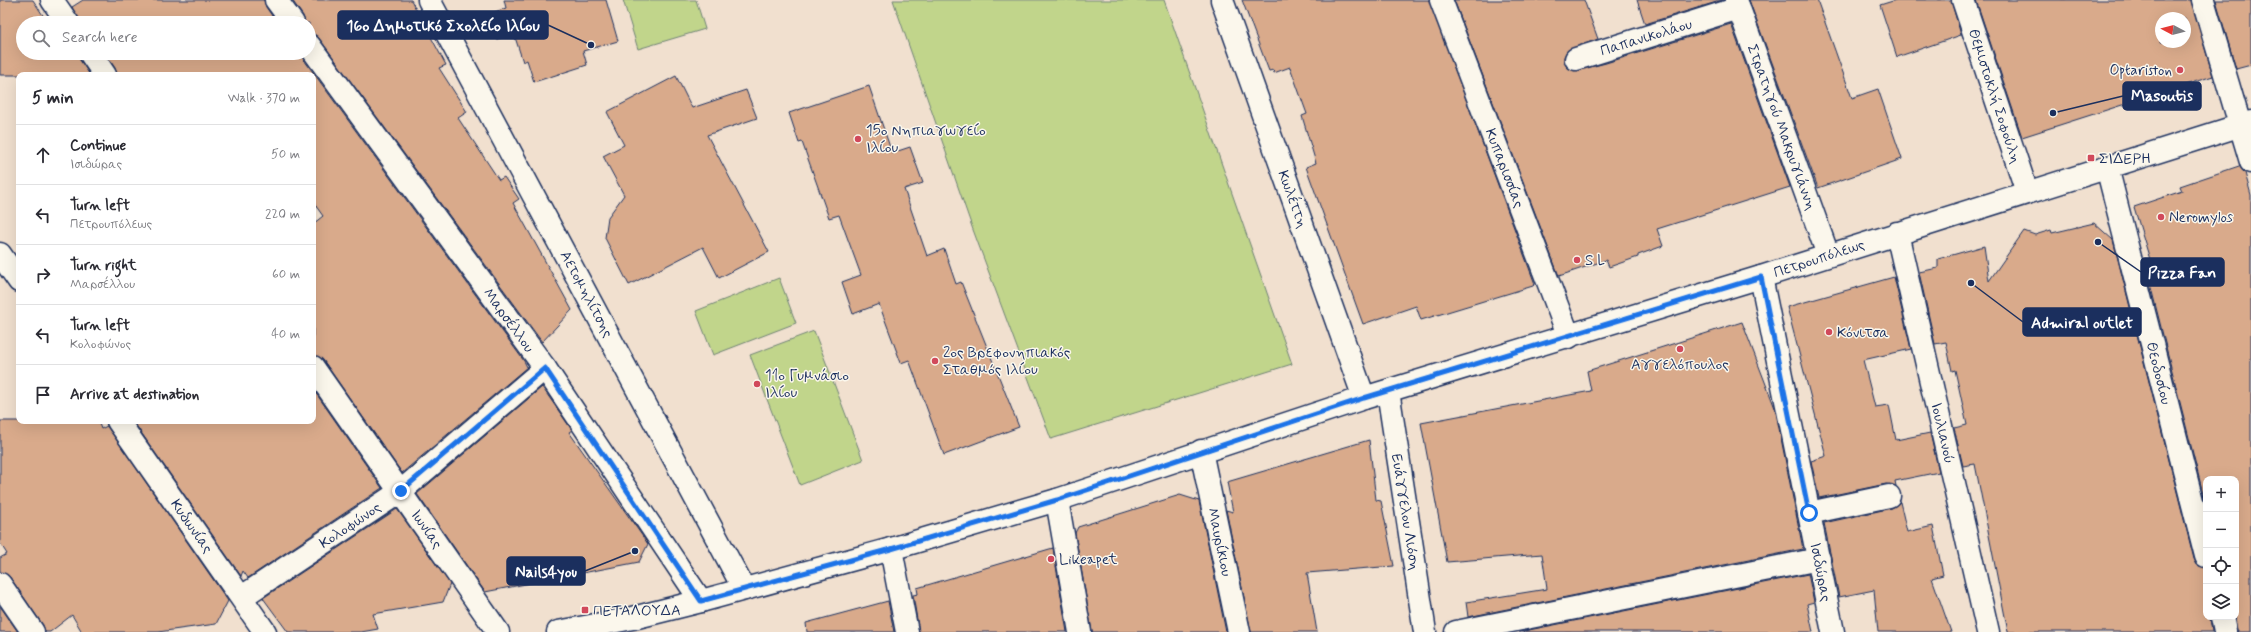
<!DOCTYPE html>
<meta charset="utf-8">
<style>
:root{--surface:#fff;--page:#f2f2f3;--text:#2b2b33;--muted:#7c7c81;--line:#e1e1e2}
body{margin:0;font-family:Mynerve,sans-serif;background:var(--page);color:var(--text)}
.controls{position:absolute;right:12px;bottom:12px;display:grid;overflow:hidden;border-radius:8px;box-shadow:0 4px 16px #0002}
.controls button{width:36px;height:36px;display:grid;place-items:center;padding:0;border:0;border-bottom:1px solid var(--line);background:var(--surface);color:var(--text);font:20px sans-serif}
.compass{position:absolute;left:2155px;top:12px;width:36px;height:36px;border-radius:50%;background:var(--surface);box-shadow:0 4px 16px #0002;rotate:277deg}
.stop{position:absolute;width:12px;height:12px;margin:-9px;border:3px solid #1a73e8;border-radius:50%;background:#fff}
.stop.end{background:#1a73e8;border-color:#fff;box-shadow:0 1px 4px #0008}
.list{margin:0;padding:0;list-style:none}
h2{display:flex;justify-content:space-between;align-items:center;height:52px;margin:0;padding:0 16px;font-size:17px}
h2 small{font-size:13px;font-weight:400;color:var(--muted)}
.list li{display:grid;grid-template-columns:26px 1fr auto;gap:12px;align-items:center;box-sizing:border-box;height:60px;padding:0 16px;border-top:1px solid var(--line)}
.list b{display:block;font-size:15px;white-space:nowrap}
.list p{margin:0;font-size:13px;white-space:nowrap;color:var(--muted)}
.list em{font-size:13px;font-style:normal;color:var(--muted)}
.icon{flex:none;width:22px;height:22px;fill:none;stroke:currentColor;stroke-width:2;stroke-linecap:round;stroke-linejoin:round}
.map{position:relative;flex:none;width:2251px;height:632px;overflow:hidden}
.search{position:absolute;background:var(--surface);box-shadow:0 4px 16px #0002;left:16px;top:16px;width:300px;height:44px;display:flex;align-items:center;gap:10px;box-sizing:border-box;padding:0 14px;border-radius:22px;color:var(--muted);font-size:15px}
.panel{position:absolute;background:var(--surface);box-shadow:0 4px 16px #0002;left:16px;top:72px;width:300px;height:352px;border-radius:8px}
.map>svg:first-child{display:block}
</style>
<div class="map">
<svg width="2251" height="632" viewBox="0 0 2251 632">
<rect width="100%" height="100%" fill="#f1e0cf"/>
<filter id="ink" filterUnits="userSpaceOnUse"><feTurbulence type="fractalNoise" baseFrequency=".025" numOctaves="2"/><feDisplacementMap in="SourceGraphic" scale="8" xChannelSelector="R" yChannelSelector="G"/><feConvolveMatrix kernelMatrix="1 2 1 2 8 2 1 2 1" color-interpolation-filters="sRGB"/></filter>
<g filter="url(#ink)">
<g fill="#c1d58b" stroke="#6e8274">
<polygon points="623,0 696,0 705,29 638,49"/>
<polygon points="893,0 1164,0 1292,364 1051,439 972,227"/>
<polygon points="779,278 796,323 713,355 696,311"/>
<polygon points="814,331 863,460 800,485 750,355"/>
</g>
<g fill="#d9aa8b" stroke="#1b2f5e" fill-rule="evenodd">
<polygon points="0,0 33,0 46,20 50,18 53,23 23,23 23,53 78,53 80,60 90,75 0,75"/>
<polygon points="83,0 264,0 266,7 277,23 80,23 72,7"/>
<polygon points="292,0 411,0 446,65 439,68 467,112 458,118 499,180 504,177 519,199 513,203 572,310 542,342 319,38 309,33 309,23 305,23 303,16"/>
<polygon points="504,0 606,0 618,41 583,51 587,65 534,82 527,60 523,62 514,34 497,39 489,14 506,8"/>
<polygon points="1242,0 1429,0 1535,284 1533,286 1421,320 1416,306 1363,324 1306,167 1316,163 1302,116 1307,114 1290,67 1274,73 1273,70 1269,71"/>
<polygon points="1454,0 1584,0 1598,39 1567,51 1564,57 1564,63 1568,68 1574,71 1606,63 1731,24 1790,187 1657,229 1663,246 1638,255 1638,257 1609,267 1606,260 1559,276"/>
<polygon points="1637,0 1723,0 1645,24"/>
<polygon points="1749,0 1817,0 1852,98 1878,89 1902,159 1818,188"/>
<polygon points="1896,0 1951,0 1961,35 1897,57 1880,5"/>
<path d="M1976,0h215l22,76 -191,61zM2161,18h24v24h-24z"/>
<polygon points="2216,0 2251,0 2251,65 2236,69"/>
<polygon points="105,53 299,53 524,361 527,367 402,473 323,360 313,355 313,224 323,216 313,202 313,75 117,75 115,68"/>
<polygon points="676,76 692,108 746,90 757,118 707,135 769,252 719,278 703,247 629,285 605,238 608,217 624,195 603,156 624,145 607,112"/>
<polygon points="869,86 892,153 910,147 923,183 904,189 927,256 944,249 956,284 961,282 1019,427 944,455 909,360 901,363 879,304 853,314 842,282 861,275 839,215 829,218 802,142 799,143 789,113"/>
<polygon points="2239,166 2245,173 2251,195 2251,632 2237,632 2235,617 2236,479 2206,479 2206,505 2146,268 2155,276 2134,207 2182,191 2180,186"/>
<polygon points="2094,223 2113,240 2194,559 2197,565 2206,568 2206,617 2210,617 2212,632 2008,632 1975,464 1963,466 1954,428 1967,425 1955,370 1952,371 1946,342 1935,344 1919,272 1938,268 1938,259 1984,246 1989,281 2024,231 2035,235 2051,230 2052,233"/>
<polygon points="1894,277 1911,349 1863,360 1875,407 1889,405 1896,440 1930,433 1939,472 1895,481 1896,486 1886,484 1819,498 1811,461 1826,456 1787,307"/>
<polygon points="1742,322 1775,408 1803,549 1468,617 1466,602 1547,589 1542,554 1447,562 1421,423 1591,391 1587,371"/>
<polygon points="542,387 572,430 569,432 648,544 639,562 485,592 417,494"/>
<polygon points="313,389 382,488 248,578 243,571 241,576 133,421 313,421"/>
<polygon points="0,421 98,421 101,429 107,426 228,601 216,624 158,632 82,632 72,615 50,632 45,632 43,625 10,577 0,572 0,558 7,554 0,543"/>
<polygon points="1369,440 1376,500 1381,501 1394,566 1307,573 1317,632 1251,632 1226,510 1233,512 1227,482"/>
<polygon points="1180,495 1199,501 1226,632 1092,632 1075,533 1078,527"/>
<polygon points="1900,502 1907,532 1933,526 1943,575 1932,578 1951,632 1878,632 1874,590 1839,597 1824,523 1892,508"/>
<polygon points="397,509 450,584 443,602 373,614 378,629 361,632 288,632 263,598"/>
<polygon points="1053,548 1067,632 919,632 913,595 918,594 917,588"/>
<polygon points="1808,574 1814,602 1807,604 1813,632 1519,632"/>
<polygon points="888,601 894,632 807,632 806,623"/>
<polygon points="0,606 18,632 0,632"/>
</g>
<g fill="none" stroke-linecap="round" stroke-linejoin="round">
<g stroke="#1b2f5e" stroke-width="25">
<g id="minor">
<polyline points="52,0 68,23"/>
<polyline points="276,0 293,23"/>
<polyline points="429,0 744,589"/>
<polyline points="1222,0 1364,398"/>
<polyline points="1441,0 1569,337"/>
<polyline points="1736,0 1828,255"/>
<polyline points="1963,0 2027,192"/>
<polyline points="2203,0 2251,162"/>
<polyline points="309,45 545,368 701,601"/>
<polyline points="90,53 105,75"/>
<polyline points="1576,59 1739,8"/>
<polyline points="2107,167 2206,556"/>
<polyline points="1897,233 1988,632"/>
<polyline points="0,254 19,281"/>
<polyline points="1761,277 1833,632"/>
<polyline points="313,367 498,632"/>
<polyline points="1388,391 1425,632"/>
<polyline points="118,421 265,632"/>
<polyline points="1201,451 1239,632"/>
<polyline points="1057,500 1080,632"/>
<polyline points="1809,513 1889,496"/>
<polyline points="891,549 907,632"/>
<polyline points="0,584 33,632"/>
<polyline points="242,597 401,491 545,368"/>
<polyline points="2222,617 2225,632"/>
<polyline points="1456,632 1819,559"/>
</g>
</g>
<g stroke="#1b2f5e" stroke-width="25">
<polyline id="secondary" points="558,632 633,618 701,601 891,549 1057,500 1364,398 1761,277 2251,122"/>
</g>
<use href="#minor" stroke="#fbf7ec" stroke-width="22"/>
<use href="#secondary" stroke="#fbf7ec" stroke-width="22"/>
</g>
</g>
<g fill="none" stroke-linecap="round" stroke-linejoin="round" filter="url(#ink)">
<polyline stroke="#1a73e8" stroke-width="5" points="401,491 545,368 701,601 891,549 1057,500 1364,398 1761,277 1809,513"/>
</g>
<g fill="#d1495b" stroke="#fbf7ec" stroke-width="1.5">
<circle cx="2180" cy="70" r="4"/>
<circle cx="858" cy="139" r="4"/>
<rect x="2087" y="154" width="8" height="8" rx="2"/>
<circle cx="2161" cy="217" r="4"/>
<circle cx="1577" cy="260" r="4"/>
<circle cx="1829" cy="332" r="4"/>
<circle cx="1680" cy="349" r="4"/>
<circle cx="935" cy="361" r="4"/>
<circle cx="757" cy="384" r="4"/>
<circle cx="1051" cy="559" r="4"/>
<rect x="581" y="606" width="8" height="8" rx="2"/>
</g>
<g text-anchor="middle" stroke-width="3" stroke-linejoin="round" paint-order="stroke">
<g font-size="15" fill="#1b2f5e" stroke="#fbf7ec">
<text transform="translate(1646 37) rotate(-17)" y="5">Παπανικολάου</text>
<text transform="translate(1995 96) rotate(72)" y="5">Θεμιστοκλή Σοφούλη</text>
<text transform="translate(1782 127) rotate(70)" y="5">Στρατηγού Μακρυγιάννη</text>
<text transform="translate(1505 168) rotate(69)" y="5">Κυπαρισσίας</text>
<text transform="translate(1293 199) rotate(70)" y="5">Κωλέττη</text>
<text transform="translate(1819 258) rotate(-18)" y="5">Πετρουπόλεως</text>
<text transform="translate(587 294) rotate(62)" y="5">Αετομηλίτσης</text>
<text transform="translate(509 320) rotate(54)" y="5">Μαρσέλλου</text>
<text transform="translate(2159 373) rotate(76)" y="5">Θεοδοσίου</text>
<text transform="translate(1943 433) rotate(77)" y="5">Ιουλιανού</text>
<text transform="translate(1406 512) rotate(81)" y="5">Ευάγγελου Λιόση</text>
<text transform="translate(350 525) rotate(-34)" y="5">Κολοφώνος</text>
<text transform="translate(192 526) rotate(55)" y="5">Κυδωνίας</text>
<text transform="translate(427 529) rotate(55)" y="5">Ιωνίας</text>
<text transform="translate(1220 542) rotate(78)" y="5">Μαυρίκιου</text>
<text transform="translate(1821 572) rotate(79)" y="5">Ισιδώρας</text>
</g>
<g font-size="15" fill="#1b2f5e" stroke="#fbf7ec" text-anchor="start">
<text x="2172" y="75" text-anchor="end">Optariston</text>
<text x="866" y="135">15ο Νηπιαγωγείο<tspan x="866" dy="17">Ιλίου</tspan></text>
<text x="2099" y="163">ΣΙΔΕΡΗ</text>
<text x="2169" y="222">Neromylos</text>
<text x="1585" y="265">S L</text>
<text x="1837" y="337">Κόνιτσα</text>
<text x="943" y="357">2ος Βρεφονηπιακός<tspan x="943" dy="17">Σταθμός Ιλίου</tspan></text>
<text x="1680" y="369" text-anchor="middle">Αγγελόπουλος</text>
<text x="765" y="380">11ο Γυμνάσιο<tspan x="765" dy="17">Ιλίου</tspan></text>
<text x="1059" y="564">Likeapet</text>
<text x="593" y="615">ΠΕΤΑΛΟΥΔΑ</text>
</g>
</g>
<path fill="none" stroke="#1b2f5e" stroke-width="1.5" d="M591 45L548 25M2053 113L2123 96M2098 242L2141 272M1971 283L2023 322M635 551L585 571"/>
<g fill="#1b2f5e" stroke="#fbf7ec" stroke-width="1.5">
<circle cx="591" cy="45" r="4"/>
<circle cx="2053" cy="113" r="4"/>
<circle cx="2098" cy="242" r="4"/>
<circle cx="1971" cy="283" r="4"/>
<circle cx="635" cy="551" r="4"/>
</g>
<g fill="#1b2f5e" stroke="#1b2f5e" stroke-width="1.5">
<rect x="338" y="11" width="210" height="28" rx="4"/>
<rect x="2123" y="82" width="78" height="28" rx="4"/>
<rect x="2141" y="258" width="83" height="28" rx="4"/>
<rect x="2023" y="308" width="118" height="28" rx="4"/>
<rect x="507" y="557" width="78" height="28" rx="4"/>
</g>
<g font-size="16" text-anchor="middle" font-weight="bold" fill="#fff">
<text x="443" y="31">16ο Δημοτικό Σχολείο Ιλίου</text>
<text x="2162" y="101">Masoutis</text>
<text x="2182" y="278">Pizza Fan</text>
<text x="2082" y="328">Admiral outlet</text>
<text x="546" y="577">Nails4you</text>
</g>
</svg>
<div class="controls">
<button>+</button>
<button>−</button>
<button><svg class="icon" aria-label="locate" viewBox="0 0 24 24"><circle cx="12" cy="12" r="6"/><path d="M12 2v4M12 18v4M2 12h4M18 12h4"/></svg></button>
<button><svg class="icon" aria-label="layers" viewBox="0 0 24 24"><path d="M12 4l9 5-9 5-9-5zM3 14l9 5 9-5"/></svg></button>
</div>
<svg class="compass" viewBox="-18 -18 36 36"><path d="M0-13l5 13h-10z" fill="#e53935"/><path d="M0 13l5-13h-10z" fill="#7c7c81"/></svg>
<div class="stop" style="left:1809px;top:513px"></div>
<div class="stop end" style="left:401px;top:491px"></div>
<div class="search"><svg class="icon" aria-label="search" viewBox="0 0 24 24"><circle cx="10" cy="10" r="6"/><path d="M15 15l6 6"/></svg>Search here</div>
<section class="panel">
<h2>5 min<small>Walk · 370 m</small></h2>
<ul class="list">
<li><svg class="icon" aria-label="ahead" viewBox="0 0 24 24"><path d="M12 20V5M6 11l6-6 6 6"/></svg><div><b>Continue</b><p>Ισιδώρας</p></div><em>50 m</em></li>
<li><svg class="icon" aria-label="left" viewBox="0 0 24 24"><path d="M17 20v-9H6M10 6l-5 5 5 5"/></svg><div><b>Turn left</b><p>Πετρουπόλεως</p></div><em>220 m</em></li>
<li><svg class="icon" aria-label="right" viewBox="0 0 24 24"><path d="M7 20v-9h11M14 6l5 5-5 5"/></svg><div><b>Turn right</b><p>Μαρσέλλου</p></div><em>60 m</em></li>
<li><svg class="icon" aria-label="left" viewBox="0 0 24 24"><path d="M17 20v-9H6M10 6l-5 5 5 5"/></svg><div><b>Turn left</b><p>Κολοφώνος</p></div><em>40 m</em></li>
<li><svg class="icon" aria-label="arrive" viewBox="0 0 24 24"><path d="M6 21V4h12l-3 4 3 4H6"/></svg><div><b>Arrive at destination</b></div></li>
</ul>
</section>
</div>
